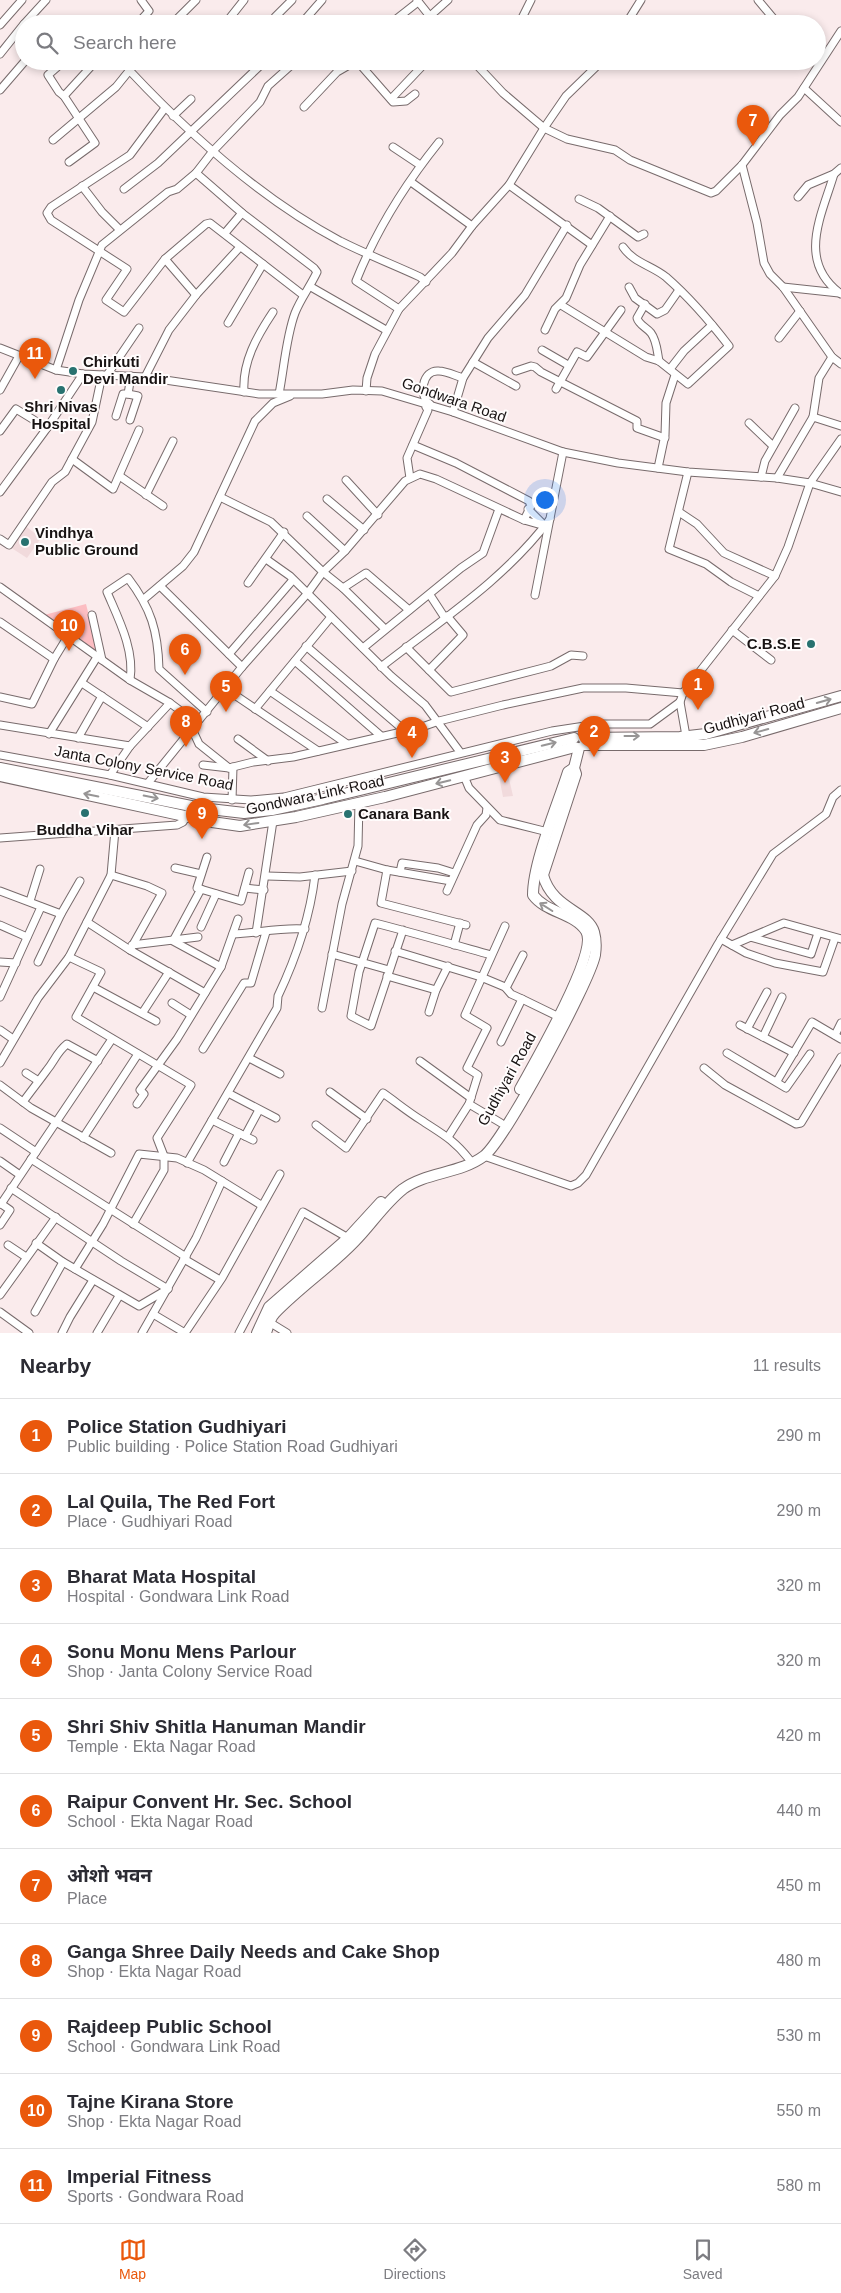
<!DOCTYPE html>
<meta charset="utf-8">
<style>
:root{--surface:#fff;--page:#f7f7f7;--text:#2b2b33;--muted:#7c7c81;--line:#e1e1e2;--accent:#ea580c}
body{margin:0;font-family:Arial,"Noto Sans Devanagari",sans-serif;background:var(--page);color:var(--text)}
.you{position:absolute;left:544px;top:499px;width:18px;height:18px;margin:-12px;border:4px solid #fff;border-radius:50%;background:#1a73e8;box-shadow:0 0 0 8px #1a73e833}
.badge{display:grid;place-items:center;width:32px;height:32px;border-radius:50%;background:var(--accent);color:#fff;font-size:16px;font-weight:700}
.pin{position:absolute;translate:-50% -41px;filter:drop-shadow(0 1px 2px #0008)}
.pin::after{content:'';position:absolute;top:26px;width:18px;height:15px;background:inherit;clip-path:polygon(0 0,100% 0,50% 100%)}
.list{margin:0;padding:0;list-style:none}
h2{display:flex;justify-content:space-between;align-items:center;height:65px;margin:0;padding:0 20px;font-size:21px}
h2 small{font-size:16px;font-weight:400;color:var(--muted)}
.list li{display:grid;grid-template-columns:32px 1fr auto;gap:15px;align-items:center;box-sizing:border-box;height:75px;padding:0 20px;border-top:1px solid var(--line)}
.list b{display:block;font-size:19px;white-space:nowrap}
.list p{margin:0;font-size:16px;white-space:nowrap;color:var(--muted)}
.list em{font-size:16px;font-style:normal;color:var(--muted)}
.icon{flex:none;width:28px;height:28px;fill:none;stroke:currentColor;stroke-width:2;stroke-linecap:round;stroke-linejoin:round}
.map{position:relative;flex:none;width:841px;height:1333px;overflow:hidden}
.search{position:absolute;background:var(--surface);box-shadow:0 2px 8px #0003;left:15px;right:15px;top:15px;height:55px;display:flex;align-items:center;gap:12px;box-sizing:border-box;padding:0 18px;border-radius:28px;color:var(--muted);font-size:19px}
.sheet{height:890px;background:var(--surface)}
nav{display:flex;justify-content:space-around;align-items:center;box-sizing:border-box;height:70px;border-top:1px solid var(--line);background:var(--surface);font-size:14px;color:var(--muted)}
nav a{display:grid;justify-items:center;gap:2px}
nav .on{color:var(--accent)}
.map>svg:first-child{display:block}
</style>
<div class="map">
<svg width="841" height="1333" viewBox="0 0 841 1333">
<rect width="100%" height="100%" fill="#faebec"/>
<g fill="#f1dadc">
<polygon points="24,525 41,538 27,558 10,547"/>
<polygon points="507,770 513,796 503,797 498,771"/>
</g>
<polygon fill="#fcbdc2" points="86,604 99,656 44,615"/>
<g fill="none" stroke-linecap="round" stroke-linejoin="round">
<g stroke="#786b6c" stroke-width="9">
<g id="street">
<polyline points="417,0 436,24"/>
<polyline points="758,0 778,24"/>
<polyline points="275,17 292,0"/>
<polyline points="429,17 448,0"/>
<polyline points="24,24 46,0"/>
<polyline points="137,24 149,11 141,0"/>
<polyline points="172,24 196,0"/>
<polyline points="225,24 244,0"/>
<polyline points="301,24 322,0"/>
<polyline points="390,24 418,2"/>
<polyline points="523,24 521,20 531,0"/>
<polyline points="626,24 641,0"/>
<polyline points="0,25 22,0"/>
<polyline points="0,54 24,24"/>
<polyline points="64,61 48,75 59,92 64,96 95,143 69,162"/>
<polyline points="357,61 393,102 406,101 415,94"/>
<polyline points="473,61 503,93 544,128 567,139 615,150 630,160 711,193 716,191 742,165 780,115 798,97 841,31"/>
<path d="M130,71c61,65 131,128 210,170 26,13 54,24 80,36l6,5"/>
<polyline points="804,88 841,122"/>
<polyline points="0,90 25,61"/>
<polyline points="64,96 96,61"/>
<polyline points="391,99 427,61"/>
<polyline points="304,107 337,72 356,61"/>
<polyline points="165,108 130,155 51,207 47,213 51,220 127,269 106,300 124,312 165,259 206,224 210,223 303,295"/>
<polyline points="173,116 191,99"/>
<polyline points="53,140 116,87 137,61"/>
<polyline points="393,147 420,165"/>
<polyline points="742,165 757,223 764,263 770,274 783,287 832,357 841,364"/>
<path d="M196,173l46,40 72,55 3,4c-7,15 -16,26 -22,41 -9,24 -11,56 -16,81"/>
<path d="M834,174c-12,41 -38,87 7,120"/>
<polyline points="411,182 472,226"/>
<polyline points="509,185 592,245"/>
<polyline points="82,186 102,212 119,229"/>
<polyline points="124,189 158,163 265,61"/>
<polyline points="798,197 808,185 834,174 841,168"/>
<polyline points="579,199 598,208 638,237 644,234"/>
<polyline points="225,233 242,213"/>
<polyline points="165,259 196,295"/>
<polyline points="311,287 386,330"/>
<polyline points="629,287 635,298 657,314 665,310 679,290"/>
<polyline points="783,287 839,293"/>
<path d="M645,304l-8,14c2,7 9,9 14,15 6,8 6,18 8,28"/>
<path d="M561,305l85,52 13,4 29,23 41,-38c-20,-26 -39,-48 -63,-69 -15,-12 -32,-14 -43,-30"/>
<path d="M399,309l-43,-28c20,-50 50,-98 83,-139"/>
<polyline points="228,323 263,264"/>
<polyline points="545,330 555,309 566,298 580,265 610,216"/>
<polyline points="779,338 800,311"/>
<polyline points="0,348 56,370 83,374 145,377 259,394 322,394 353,390 382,391 453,412 563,452 618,463 688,472 777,478 810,483 841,492"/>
<polyline points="542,350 568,365"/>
<polyline points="473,362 516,386"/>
<polyline points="670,369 684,351 712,325"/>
<polyline points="56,370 79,300 102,245 168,192 177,189 196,173 213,151 260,102 268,86 296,61"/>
<polyline points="516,371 531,366 535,367 541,372 637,421 637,428 665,438"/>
<polyline points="107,375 139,328"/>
<polyline points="145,377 169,330 196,295 240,247"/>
<polyline points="556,389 577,352 587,357 621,310"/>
<polyline points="0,390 19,356"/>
<polyline points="366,391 367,378 375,354 399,309 452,253 472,226 509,185 544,128 566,96 602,61"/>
<path d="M244,392c-2,-30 13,-56 29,-80"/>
<polyline points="453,412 463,378 488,338 525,295 567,225"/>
<polyline points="116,416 123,394 128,394"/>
<polyline points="813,417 819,378 832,357"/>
<polyline points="130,420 138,396 128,394 131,376"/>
<polyline points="749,423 773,446"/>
<polyline points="0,431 16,409 47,428"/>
<polyline points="413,445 456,463 529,501 531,506 524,520"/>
<polyline points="72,459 113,489 139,430"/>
<polyline points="658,468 665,435 666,403 675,375"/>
<polyline points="688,472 669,549 706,564 731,582 759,596"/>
<polyline points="121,477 163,506"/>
<polyline points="761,477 765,461 795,408"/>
<path d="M410,478l-3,-20 21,-48 -2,-3 4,-3c-12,-7 -8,-35 9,-33 7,0 17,5 24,7"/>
<polyline points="777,478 813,417 841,426"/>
<polyline points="346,480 378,515"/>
<polyline points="0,492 47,428 83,374"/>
<polyline points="146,495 173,441"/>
<polyline points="327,499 364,530"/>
<polyline points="679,512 697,524 724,553 775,576"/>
<polyline points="307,516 345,551"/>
<polyline points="0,539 9,545 52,482 65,472 92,422 102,375"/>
<polyline points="266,559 290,576 391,676 425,705 460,752"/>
<polyline points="248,583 284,532"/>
<polyline points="160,586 242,667"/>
<polyline points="0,587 130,680 170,703 197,723"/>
<polyline points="343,588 366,573 409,610"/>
<polyline points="430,595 445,618"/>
<polyline points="535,595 563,452"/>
<polyline points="144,599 183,566 194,552 255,421 273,403 290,396"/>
<polyline points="92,615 102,660"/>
<polyline points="0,622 54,659"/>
<polyline points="385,629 343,588 323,572 345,551 405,481 420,474 436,479 524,520 545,526 528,509"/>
<polyline points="732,630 771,660"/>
<polyline points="306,646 405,731"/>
<polyline points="406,647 451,692 551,666 571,655 583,656"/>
<polyline points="363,648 461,568 483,553 499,509"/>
<polyline points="229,654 292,581"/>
<polyline points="295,661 381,736"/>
<path d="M381,667c60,-47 123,-87 169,-148"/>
<polyline points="429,670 463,635 447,616"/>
<path d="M130,680c5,-30 -12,-62 -23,-88l21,-14c23,30 30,53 31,91l48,43"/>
<polyline points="82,683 148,727"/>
<polyline points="226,689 318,751"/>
<polyline points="270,691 347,744"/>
<polyline points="0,697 32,704 54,659 68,636"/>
<polyline points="680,702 686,736"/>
<polyline points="255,709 331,617"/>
<polyline points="0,725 130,746"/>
<polyline points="192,729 199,744 229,768"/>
<polyline points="49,734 97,657"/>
<polyline points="78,738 102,696"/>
<polyline points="238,739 268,761"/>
<polyline points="0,755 110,775 203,797 251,800 284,797 552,731 598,724 650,724 680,702 683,693 775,576 788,547 810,483 841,439"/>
<polyline points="203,765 229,768 253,762 293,757 419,728 439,721 503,705 583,688 626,688 683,693"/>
<polyline points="110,775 130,746 170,703"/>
<polyline points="464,776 469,788 500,820 548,832"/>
<polyline points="148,783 242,667 307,594 323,572 271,522 220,497"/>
<polyline points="232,800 233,767"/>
<polyline points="0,838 177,825 183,822 188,813"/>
<polyline points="207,857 197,888 241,901 249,872"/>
<polyline points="355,861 387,870 451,881"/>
<polyline points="175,868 201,874"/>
<polyline points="387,870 381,903 466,925"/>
<polyline points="400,872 402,863 438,868 454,873"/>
<polyline points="111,875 147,886 162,893 130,950"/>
<polyline points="267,876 300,877 352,871"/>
<polyline points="245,888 264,890"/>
<polyline points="201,889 173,941 221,967"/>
<polyline points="0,891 61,914"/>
<polyline points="447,891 477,825 486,815 487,808"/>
<polyline points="30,901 40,869"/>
<polyline points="87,922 130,950 205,993"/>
<polyline points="0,925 27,937"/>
<polyline points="201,927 216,894"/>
<path d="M403,930l-32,96 -20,-10 8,-44 16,-49c39,10 77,21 116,32"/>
<polyline points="256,933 273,821"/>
<path d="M233,934c24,-1 48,-7 72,-5"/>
<polyline points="750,937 811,954 818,933"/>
<polyline points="721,939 746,953 775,963 823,972 835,938"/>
<polyline points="132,945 198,937"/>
<polyline points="454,945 460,923"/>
<polyline points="732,945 784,923 841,939"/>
<polyline points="395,951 481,977 505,987 511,994 522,999 559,1017"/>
<polyline points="332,954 389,970"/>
<polyline points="69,957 101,972 76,1017 191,1085 157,1138 164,1156 164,1170 133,1224"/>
<polyline points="0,962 16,963"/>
<polyline points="38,962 61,914 80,881"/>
<polyline points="387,976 436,990"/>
<polyline points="93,987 156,1021"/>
<polyline points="506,988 523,955"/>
<polyline points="0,997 41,907"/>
<polyline points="172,1003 191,1015"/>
<polyline points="322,1008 342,904 358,846 359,802"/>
<polyline points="143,1012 169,972"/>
<polyline points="429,1012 436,990 448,966"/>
<polyline points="740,1025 794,1053"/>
<polyline points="747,1029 767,992"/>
<polyline points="0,1030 13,1039"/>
<polyline points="835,1035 841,1023"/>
<polyline points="763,1037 782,997"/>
<polyline points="501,1042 522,999"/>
<polyline points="203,1049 244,983 251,983 266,932"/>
<polyline points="727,1053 786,1088 810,1054"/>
<polyline points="249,1058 280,1074"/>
<polyline points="420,1061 471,1098"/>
<polyline points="0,1063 38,998 69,957 111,875 115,830"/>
<polyline points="704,1068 725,1085 796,1124 801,1123 841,1057"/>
<polyline points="26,1073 37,1080"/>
<polyline points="777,1081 812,1022 841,1039"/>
<polyline points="0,1085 31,1108 111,1153"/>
<polyline points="330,1092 367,1119"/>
<polyline points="228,1093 276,1118"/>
<path d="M23,1102c8,-11 16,-21 24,-32 8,-10 10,-18 20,-26l31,17"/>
<polyline points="137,1104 144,1094 140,1090 177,1039 221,967 238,919"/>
<polyline points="469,1104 501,1123"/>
<polyline points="212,1120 253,1140"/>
<path d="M316,1125l30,23 37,-55c13,9 25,19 38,27 21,14 32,19 48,39"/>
<polyline points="0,1128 36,1152"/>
<polyline points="245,1136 259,1110"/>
<polyline points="448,1137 469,1104 478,1075 467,1068 487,1028 465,1015 505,926"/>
<polyline points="83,1138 138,1054"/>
<polyline points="484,1156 571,1186 578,1183 586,1175 718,944 773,854 826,814 833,797 841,790"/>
<polyline points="31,1159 186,1257"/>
<polyline points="0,1161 20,1175"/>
<polyline points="224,1162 239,1133"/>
<path d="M187,1163l90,-155 1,-12c18,-38 32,-78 37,-121"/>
<polyline points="11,1188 121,1261 168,1289"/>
<polyline points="0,1203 10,1210 0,1225"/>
<polyline points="1,1204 112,1039"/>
<polyline points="36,1243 63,1262 139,1306 168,1289"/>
<polyline points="8,1245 26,1257"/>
<polyline points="184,1259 220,1280"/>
<polyline points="75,1269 103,1224 139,1154 177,1158 204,1170 261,1205"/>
<polyline points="0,1295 56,1217"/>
<polyline points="0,1312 29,1333"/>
<polyline points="35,1312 63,1262"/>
<polyline points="153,1314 185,1333 222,1278 280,1174"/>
<polyline points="269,1322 287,1333"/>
<polyline points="62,1333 70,1317 93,1280"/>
<polyline points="97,1333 119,1296"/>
<polyline points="142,1333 196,1238 222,1181"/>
<polyline points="239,1333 303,1212 350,1239"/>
</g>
</g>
<g stroke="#786b6c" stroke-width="12">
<g id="secondary">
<polyline points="583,738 680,737 706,734 841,696"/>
<polyline points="584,745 704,745 742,737 841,708"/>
<polyline points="0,768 201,808 244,813 272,810 323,799 574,738"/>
<polyline points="0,776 212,822 240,826 296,817 385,797 575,747"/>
<path d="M520,1089c13,-24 79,-136 66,-158 -11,-18 -40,-18 -53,-36 0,-33 25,-91 35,-123l6,-4"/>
<polyline points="257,1333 269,1307 348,1238 381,1202"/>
<path d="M266,1333c2,-7 4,-15 9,-20 24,-25 55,-46 79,-71 17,-17 30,-38 49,-53 23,-17 57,-15 81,-33 20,-15 106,-174 111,-201 1,-7 1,-16 -1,-23 -6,-21 -42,-23 -51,-57l33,-101 -2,-6 5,-20"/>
</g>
</g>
<use href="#street" stroke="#fff" stroke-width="7"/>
<use href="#secondary" stroke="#fff" stroke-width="10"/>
</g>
<defs><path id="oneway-shaft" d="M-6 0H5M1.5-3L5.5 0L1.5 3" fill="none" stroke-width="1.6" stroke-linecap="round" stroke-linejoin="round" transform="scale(1.25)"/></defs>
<g stroke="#979595">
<use href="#oneway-shaft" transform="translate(824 701) rotate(-16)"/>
<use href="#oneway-shaft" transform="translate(761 731) rotate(165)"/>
<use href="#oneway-shaft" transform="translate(632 736)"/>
<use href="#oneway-shaft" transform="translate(549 744) rotate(-14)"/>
<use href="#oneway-shaft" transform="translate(443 782) rotate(166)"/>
<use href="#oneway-shaft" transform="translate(91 795) rotate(-168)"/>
<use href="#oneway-shaft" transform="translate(151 797) rotate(11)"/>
<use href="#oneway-shaft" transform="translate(251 824) rotate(172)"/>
<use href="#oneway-shaft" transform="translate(546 907) rotate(-148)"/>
</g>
<g fill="#287270" stroke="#fffcfc" stroke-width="2">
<circle cx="73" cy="371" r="5"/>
<circle cx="61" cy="390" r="5"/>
<circle cx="25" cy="542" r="5"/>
<circle cx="811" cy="644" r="5"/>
<circle cx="85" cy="813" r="5"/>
<circle cx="348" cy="814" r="5"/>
</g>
<g text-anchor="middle" stroke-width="4" stroke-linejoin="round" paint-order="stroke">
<g font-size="15" font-weight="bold" fill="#181313" stroke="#fffcfc" text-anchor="start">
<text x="83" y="367">Chirkuti<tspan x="83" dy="17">Devi Mandir</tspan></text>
<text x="61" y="412" text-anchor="middle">Shri Nivas<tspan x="61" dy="17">Hospital</tspan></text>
<text x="35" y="538">Vindhya<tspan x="35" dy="17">Public Ground</tspan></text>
<text x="801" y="649" text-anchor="end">C.B.S.E</text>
<text x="358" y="819">Canara Bank</text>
<text x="85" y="835" text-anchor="middle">Buddha Vihar</text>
</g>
<g font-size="15" fill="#181313" stroke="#fffcfc">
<text transform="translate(454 400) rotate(19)" y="5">Gondwara Road</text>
<text transform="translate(754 716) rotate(-15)" y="5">Gudhiyari Road</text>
<text transform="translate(144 768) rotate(11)" y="5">Janta Colony Service Road</text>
<text transform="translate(315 795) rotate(-12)" y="5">Gondwara Link Road</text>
<text transform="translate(507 1079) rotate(-61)" y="5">Gudhiyari Road</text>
</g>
</g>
</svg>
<div class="you"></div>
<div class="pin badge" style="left:698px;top:710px">1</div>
<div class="pin badge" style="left:594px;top:757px">2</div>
<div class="pin badge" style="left:505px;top:783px">3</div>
<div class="pin badge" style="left:412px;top:758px">4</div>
<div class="pin badge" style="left:226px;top:712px">5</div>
<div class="pin badge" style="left:185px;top:675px">6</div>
<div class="pin badge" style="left:753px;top:146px">7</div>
<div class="pin badge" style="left:186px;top:747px">8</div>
<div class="pin badge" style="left:202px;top:839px">9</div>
<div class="pin badge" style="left:69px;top:651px">10</div>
<div class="pin badge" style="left:35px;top:379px">11</div>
<div class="search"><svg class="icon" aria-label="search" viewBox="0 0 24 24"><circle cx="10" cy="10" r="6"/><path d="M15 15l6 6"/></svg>Search here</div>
</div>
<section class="sheet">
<h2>Nearby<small>11 results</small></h2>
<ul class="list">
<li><span class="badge">1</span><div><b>Police Station Gudhiyari</b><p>Public building · Police Station Road Gudhiyari</p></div><em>290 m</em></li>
<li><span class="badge">2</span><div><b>Lal Quila, The Red Fort</b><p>Place · Gudhiyari Road</p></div><em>290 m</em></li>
<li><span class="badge">3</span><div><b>Bharat Mata Hospital</b><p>Hospital · Gondwara Link Road</p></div><em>320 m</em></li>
<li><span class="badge">4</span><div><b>Sonu Monu Mens Parlour</b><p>Shop · Janta Colony Service Road</p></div><em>320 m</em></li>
<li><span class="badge">5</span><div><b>Shri Shiv Shitla Hanuman Mandir</b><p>Temple · Ekta Nagar Road</p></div><em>420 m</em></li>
<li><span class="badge">6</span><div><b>Raipur Convent Hr. Sec. School</b><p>School · Ekta Nagar Road</p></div><em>440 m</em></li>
<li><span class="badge">7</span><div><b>ओशो भवन</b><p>Place</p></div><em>450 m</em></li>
<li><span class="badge">8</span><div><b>Ganga Shree Daily Needs and Cake Shop</b><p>Shop · Ekta Nagar Road</p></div><em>480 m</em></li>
<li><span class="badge">9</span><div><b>Rajdeep Public School</b><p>School · Gondwara Link Road</p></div><em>530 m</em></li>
<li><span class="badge">10</span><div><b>Tajne Kirana Store</b><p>Shop · Ekta Nagar Road</p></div><em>550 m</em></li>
<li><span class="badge">11</span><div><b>Imperial Fitness</b><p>Sports · Gondwara Road</p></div><em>580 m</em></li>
</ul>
</section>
<nav>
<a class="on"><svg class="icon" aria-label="map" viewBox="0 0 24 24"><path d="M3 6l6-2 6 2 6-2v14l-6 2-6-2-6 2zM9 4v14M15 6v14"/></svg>Map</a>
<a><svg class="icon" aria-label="directions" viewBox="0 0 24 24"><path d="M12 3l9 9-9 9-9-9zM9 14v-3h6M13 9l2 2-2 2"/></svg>Directions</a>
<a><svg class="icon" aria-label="saved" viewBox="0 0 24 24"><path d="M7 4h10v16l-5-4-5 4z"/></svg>Saved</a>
</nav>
